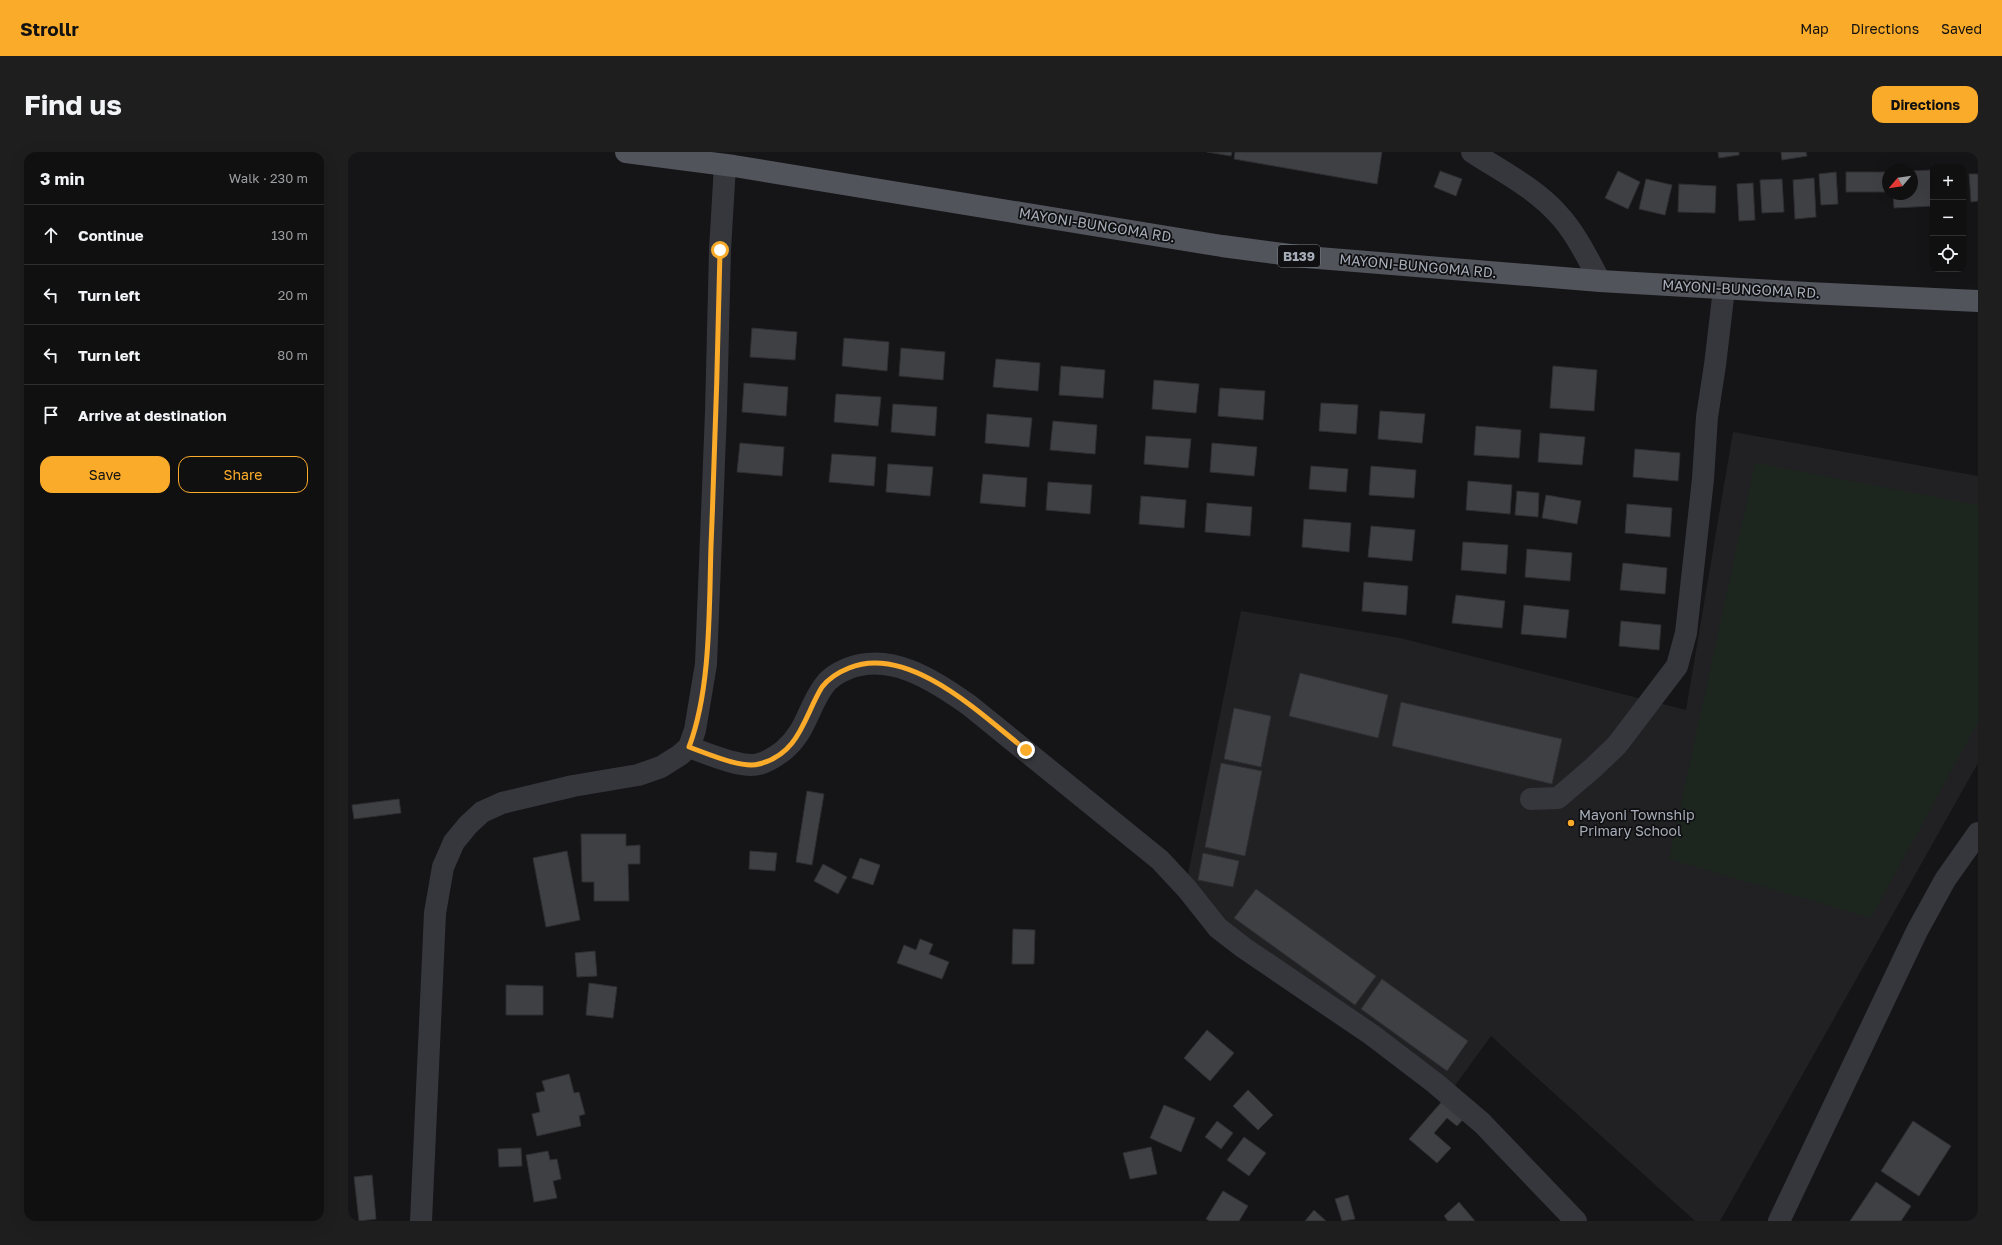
<!DOCTYPE html>
<meta charset="utf-8">
<style>
:root{--surface:#101011;--page:#1e1e1f;--text:#f1f3f6;--muted:#9c9d9f;--line:#303031;--accent:#fbab2a}
body{margin:0;font-family:"Golos Text",sans-serif;background:var(--page);color:var(--text)}
.controls{position:absolute;right:12px;top:12px;display:grid;overflow:hidden;border-radius:8px;box-shadow:0 4px 16px #0002}
.controls button{width:36px;height:36px;display:grid;place-items:center;padding:0;border:0;border-bottom:1px solid var(--line);background:var(--surface);color:var(--text);font:20px sans-serif}
.compass{position:absolute;left:1534px;top:12px;width:36px;height:36px;border-radius:50%;background:var(--surface);box-shadow:0 4px 16px #0002;rotate:241deg}
.stop{position:absolute;width:12px;height:12px;margin:-9px;border:3px solid #fbab2a;border-radius:50%;background:#fff}
.stop.end{background:#fbab2a;border-color:#fff;box-shadow:0 1px 4px #0008}
.list{margin:0;padding:0;list-style:none}
h2{display:flex;justify-content:space-between;align-items:center;height:52px;margin:0;padding:0 16px;font-size:17px}
h2 small{font-size:13px;font-weight:400;color:var(--muted)}
.list li{display:grid;grid-template-columns:26px 1fr auto;gap:12px;align-items:center;box-sizing:border-box;height:60px;padding:0 16px;border-top:1px solid var(--line)}
.list b{display:block;font-size:15px;white-space:nowrap}
.list em{font-size:13px;font-style:normal;color:var(--muted)}
.actions{display:flex;gap:8px;padding:12px 16px}
.actions a{flex:1;padding:9px 0;border:1px solid var(--accent);border-radius:12px;text-align:center;font-size:14px;color:var(--accent)}
.actions .main{background:var(--accent);color:#111}
.icon{flex:none;width:22px;height:22px;fill:none;stroke:currentColor;stroke-width:2;stroke-linecap:round;stroke-linejoin:round}
.map{position:relative;flex:none;width:1630px;height:1069px;overflow:hidden;border-radius:12px}
header{display:flex;align-items:center;gap:24px;box-sizing:border-box;height:56px;padding:0 20px;background:var(--accent);color:#111}
header strong{font-size:19px}
nav{display:flex;gap:22px;margin-inline-start:auto;font-size:14px}
.intro{display:flex;align-items:center;justify-content:space-between;box-sizing:border-box;height:96px;padding:0 24px}
h1{margin:0;font-size:28px}
.button{padding:10px 18px;border-radius:12px;background:var(--accent);color:#111;font-size:14px;font-weight:700}
main{display:flex;gap:24px;padding:0 24px}
aside{flex:1;background:var(--surface);border-radius:12px;box-shadow:0 4px 16px #0002}
.map>svg:first-child{display:block}
</style>
<header>
<strong>Strollr</strong>
<nav><a>Map</a><a>Directions</a><a>Saved</a></nav>
</header>
<div class="intro"><h1>Find us</h1><a class="button">Directions</a></div>
<main>
<aside>
<h2>3 min<small>Walk · 230 m</small></h2>
<ul class="list">
<li><svg class="icon" aria-label="ahead" viewBox="0 0 24 24"><path d="M12 20V5M6 11l6-6 6 6"/></svg><div><b>Continue</b></div><em>130 m</em></li>
<li><svg class="icon" aria-label="left" viewBox="0 0 24 24"><path d="M17 20v-9H6M10 6l-5 5 5 5"/></svg><div><b>Turn left</b></div><em>20 m</em></li>
<li><svg class="icon" aria-label="left" viewBox="0 0 24 24"><path d="M17 20v-9H6M10 6l-5 5 5 5"/></svg><div><b>Turn left</b></div><em>80 m</em></li>
<li><svg class="icon" aria-label="arrive" viewBox="0 0 24 24"><path d="M6 21V4h12l-3 4 3 4H6"/></svg><div><b>Arrive at destination</b></div></li>
</ul>
<div class="actions"><a class="main">Save</a><a>Share</a></div>
</aside>
<div class="map">
<svg width="1630" height="1069" viewBox="0 0 1630 1069">
<rect width="100%" height="100%" fill="#151517"/>
<polygon fill="#212124" points="1385,280 1630,324 1630,611 1372,1069 1347,1069 1143,884 1106,935 882,773 839,727 893,459 1052,486 1338,558"/>
<polygon fill="#1d261e" points="1407,311 1630,353 1630,570 1523,766 1321,707"/>
<g fill="#3f4044" stroke="#2f2f33">
<polygon points="859,0 884,0 883,4"/>
<polygon points="887,0 1034,0 1029,32 886,7"/>
<polygon points="1370,0 1391,0 1391,3 1371,6"/>
<polygon points="1433,0 1458,0 1459,4 1434,8"/>
<polygon points="1585,18 1585,54 1546,56 1545,42 1564,42 1564,19"/>
<polygon points="1092,19 1114,27 1108,44 1086,35"/>
<polygon points="1270,19 1292,30 1280,57 1257,46"/>
<polygon points="1488,20 1490,52 1473,53 1471,22"/>
<rect x="1498" y="20" width="39" height="20"/>
<polygon points="1621,22 1630,22 1630,49 1623,50"/>
<polygon points="1466,26 1468,65 1447,67 1445,28"/>
<polygon points="1298,27 1324,33 1317,63 1291,57"/>
<polygon points="1434,27 1436,60 1414,61 1412,28"/>
<polygon points="1405,31 1407,68 1391,69 1389,32"/>
<polygon points="1331,32 1368,34 1367,61 1330,60"/>
<polygon points="404,176 449,180 447,208 402,205"/>
<polygon points="496,186 541,190 539,219 494,214"/>
<polygon points="553,196 597,200 595,228 551,224"/>
<polygon points="648,207 692,211 690,239 645,235"/>
<polygon points="713,214 757,218 755,246 711,243"/>
<polygon points="1205,214 1249,218 1246,259 1202,256"/>
<polygon points="806,228 851,232 848,261 804,257"/>
<polygon points="396,231 440,235 438,264 394,260"/>
<polygon points="872,236 917,239 915,268 870,264"/>
<polygon points="488,242 533,245 530,274 486,270"/>
<polygon points="973,251 1010,253 1008,282 971,279"/>
<polygon points="545,252 589,255 587,284 543,280"/>
<polygon points="1032,259 1077,262 1074,291 1030,287"/>
<polygon points="639,262 684,266 681,295 637,291"/>
<polygon points="705,269 749,273 747,302 702,298"/>
<polygon points="1128,274 1173,278 1171,306 1126,303"/>
<polygon points="1192,281 1237,285 1234,313 1190,310"/>
<polygon points="798,284 843,287 840,316 796,312"/>
<polygon points="392,291 436,295 434,324 389,320"/>
<polygon points="864,291 909,295 906,324 862,320"/>
<polygon points="1287,297 1332,301 1330,329 1285,325"/>
<polygon points="484,302 528,305 526,334 481,330"/>
<polygon points="540,312 585,315 582,344 538,340"/>
<polygon points="963,314 1000,317 998,340 961,337"/>
<polygon points="1023,314 1068,318 1066,346 1021,343"/>
<polygon points="635,322 679,326 677,355 632,351"/>
<polygon points="1120,329 1164,333 1162,362 1118,358"/>
<polygon points="700,330 744,333 742,362 698,358"/>
<polygon points="1169,339 1191,341 1190,365 1167,363"/>
<polygon points="1198,343 1233,349 1229,372 1194,366"/>
<polygon points="793,344 838,348 836,376 791,372"/>
<polygon points="859,351 904,355 902,384 857,380"/>
<polygon points="1279,352 1324,356 1322,385 1277,381"/>
<polygon points="956,367 1003,371 1001,400 954,395"/>
<polygon points="1023,374 1067,378 1064,409 1020,405"/>
<polygon points="1115,390 1160,393 1158,422 1113,418"/>
<polygon points="1179,397 1224,401 1222,429 1177,425"/>
<polygon points="1275,411 1319,416 1317,442 1272,438"/>
<polygon points="1016,430 1060,434 1058,463 1014,459"/>
<polygon points="1108,443 1157,449 1154,476 1104,471"/>
<polygon points="1176,453 1221,458 1218,486 1173,482"/>
<polygon points="1273,469 1313,473 1311,498 1271,494"/>
<polygon points="952,521 1040,543 1030,586 941,564"/>
<polygon points="1053,550 1214,587 1204,632 1044,594"/>
<polygon points="886,556 923,564 913,615 876,607"/>
<polygon points="873,611 914,619 897,704 857,695"/>
<polygon points="459,639 476,642 464,713 448,710"/>
<polygon points="51,647 53,661 6,667 4,653"/>
<polygon points="233,682 278,682 278,694 292,693 292,712 280,712 281,749 246,749 246,730 234,730"/>
<polygon points="219,699 232,768 198,775 185,706"/>
<polygon points="402,699 429,701 427,719 401,717"/>
<polygon points="855,701 891,709 885,735 850,728"/>
<polygon points="512,706 532,713 525,733 504,726"/>
<polygon points="475,712 499,725 490,742 466,729"/>
<polygon points="908,737 1028,824 1007,853 886,766"/>
<polygon points="665,777 687,778 686,812 664,812"/>
<polygon points="572,787 585,792 581,802 601,810 594,827 549,811 556,793 568,798"/>
<polygon points="247,799 249,824 229,825 227,801"/>
<polygon points="1034,827 1120,889 1099,919 1013,857"/>
<polygon points="241,831 269,835 265,866 238,863"/>
<polygon points="158,833 195,834 195,863 158,863"/>
<polygon points="859,878 886,901 862,929 836,906"/>
<polygon points="221,922 226,941 231,940 237,962 231,964 233,974 189,984 184,962 192,960 188,941 197,939 194,929"/>
<polygon points="900,938 925,963 910,978 885,954"/>
<polygon points="1097,946 1118,964 1109,974 1099,966 1086,981 1103,996 1089,1011 1061,987"/>
<polygon points="816,953 847,966 833,1000 802,986"/>
<polygon points="869,969 885,981 873,997 857,985"/>
<polygon points="1565,969 1603,994 1571,1044 1533,1019"/>
<polygon points="896,985 918,1001 901,1024 879,1008"/>
<polygon points="803,995 809,1022 782,1027 775,1001"/>
<polygon points="173,996 174,1014 151,1015 150,997"/>
<polygon points="200,999 202,1008 209,1007 213,1027 205,1029 209,1046 186,1050 178,1003"/>
<polygon points="24,1023 28,1067 11,1069 6,1025"/>
<polygon points="1528,1030 1563,1054 1553,1069 1502,1069"/>
<polygon points="875,1039 900,1054 891,1069 862,1069 858,1067"/>
<polygon points="1000,1043 1007,1067 994,1069 987,1047"/>
<polygon points="1111,1050 1127,1069 1100,1069 1096,1064"/>
<polygon points="966,1058 978,1069 957,1069"/>
</g>
<g fill="none" stroke-linecap="round" stroke-linejoin="round">
<g stroke="#36373d" stroke-width="22">
<path d="M1124,0c29,19 63,36 86,62 18,19 30,45 42,67"/>
<path d="M341,595c17,6 53,22 70,17 9,-2 17,-8 24,-13 23,-19 24,-41 40,-64 5,-8 14,-14 24,-18 44,-18 87,12 122,36l191,155 27,29 31,39 26,20 128,87 63,48 47,40 94,98"/>
<polyline points="1183,647 1210,646 1245,616 1269,593 1329,514 1338,481 1355,327 1359,265 1367,213 1376,137"/>
<polyline points="73,1069 87,761 95,715 106,690 120,673 134,660 154,651 225,634 290,623 313,615 332,603 341,595 347,578 358,512 368,260 372,98 377,13"/>
<polyline points="1431,1069 1569,779 1597,728 1630,681"/>
</g>
<polyline stroke="#52545c" stroke-width="22" points="278,0 386,14 874,94 958,105 1252,129 1460,141 1630,149"/>
</g>
<g fill="none" stroke-linecap="round" stroke-linejoin="round">
<path stroke="#fbab2a" stroke-width="5" d="M372,98c-2,99 -5,198 -9,296 -2,63 0,143 -22,201 17,6 53,22 70,17 41,-10 45,-48 63,-77 7,-9 17,-15 27,-19 60,-25 134,48 177,82"/>
</g>
<circle fill="#fbab2a" stroke="#101012" stroke-width="1.5" cx="1223" cy="671" r="4"/>
<g text-anchor="middle" stroke-width="3.5" stroke-linejoin="round" paint-order="stroke">
<rect fill="#101012" stroke="#797e86" stroke-width="1" x="930" y="93" width="42" height="22" rx="3"/>
<g font-size="13" font-weight="bold" fill="#a6adb8">
<text x="951" y="109">B139</text>
</g>
<g font-size="14" fill="#a6adb8" stroke="#101012">
<text transform="translate(749 73) rotate(9)" y="5">MAYONI-BUNGOMA RD.</text>
<text transform="translate(1070 114) rotate(5)" y="5">MAYONI-BUNGOMA RD.</text>
<text transform="translate(1393 137) rotate(3)" y="5">MAYONI-BUNGOMA RD.</text>
</g>
<g font-size="14" fill="#a6adb8" stroke="#101012" text-anchor="start">
<text x="1231" y="668">Mayoni Township<tspan x="1231" dy="16">Primary School</tspan></text>
</g>
</g>
</svg>
<div class="controls">
<button>+</button>
<button>−</button>
<button><svg class="icon" aria-label="locate" viewBox="0 0 24 24"><circle cx="12" cy="12" r="6"/><path d="M12 2v4M12 18v4M2 12h4M18 12h4"/></svg></button>
</div>
<svg class="compass" viewBox="-18 -18 36 36"><path d="M0-13l5 13h-10z" fill="#e53935"/><path d="M0 13l5-13h-10z" fill="#9c9d9f"/></svg>
<div class="stop" style="left:372px;top:98px"></div>
<div class="stop end" style="left:678px;top:598px"></div>
</div>
</main>
